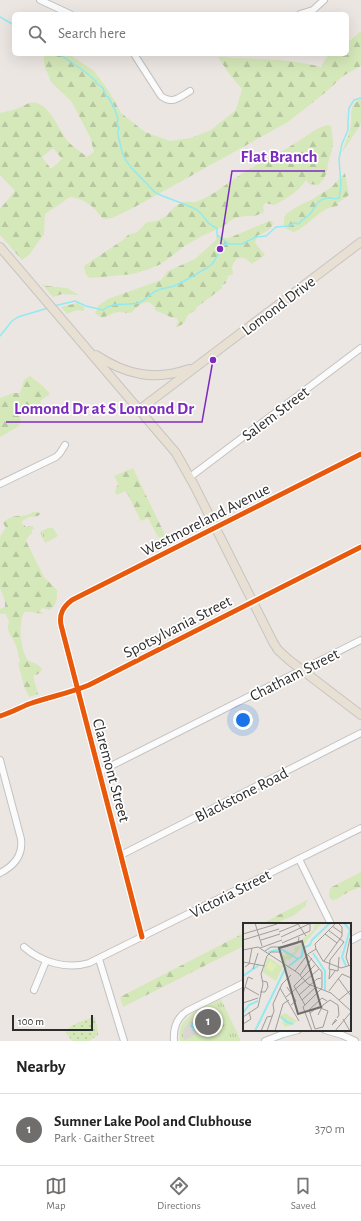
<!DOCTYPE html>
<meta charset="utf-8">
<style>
:root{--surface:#fff;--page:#f6f6f6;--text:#222;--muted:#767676;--line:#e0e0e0;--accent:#706e6c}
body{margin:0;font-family:"Alegreya Sans",sans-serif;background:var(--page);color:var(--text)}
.scale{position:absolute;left:12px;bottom:10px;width:81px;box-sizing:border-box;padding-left:4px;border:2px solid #2d2d2d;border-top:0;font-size:11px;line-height:14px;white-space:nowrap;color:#2d2d2d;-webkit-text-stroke:3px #fff;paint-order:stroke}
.you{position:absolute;left:243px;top:720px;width:14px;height:14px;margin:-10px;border:3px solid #fff;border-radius:50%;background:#1a73e8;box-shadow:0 0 0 6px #1a73e833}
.badge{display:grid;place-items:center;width:26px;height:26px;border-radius:50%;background:var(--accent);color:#fff;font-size:13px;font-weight:700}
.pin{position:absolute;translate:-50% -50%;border:2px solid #fff;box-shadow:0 1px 4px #0006}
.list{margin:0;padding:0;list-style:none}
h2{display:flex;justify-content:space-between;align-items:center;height:52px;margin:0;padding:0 16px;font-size:17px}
h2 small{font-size:13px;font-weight:400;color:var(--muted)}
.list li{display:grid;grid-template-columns:26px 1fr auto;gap:12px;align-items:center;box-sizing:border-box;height:72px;padding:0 16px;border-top:1px solid var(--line)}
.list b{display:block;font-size:15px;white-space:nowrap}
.list p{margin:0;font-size:13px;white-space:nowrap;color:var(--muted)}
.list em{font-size:13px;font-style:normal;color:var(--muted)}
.icon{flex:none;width:22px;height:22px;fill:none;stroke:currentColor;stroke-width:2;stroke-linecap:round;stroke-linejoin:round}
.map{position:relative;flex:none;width:361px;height:1041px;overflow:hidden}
.search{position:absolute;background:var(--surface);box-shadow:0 4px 16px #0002;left:12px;right:12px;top:12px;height:44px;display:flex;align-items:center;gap:10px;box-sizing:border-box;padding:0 14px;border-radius:6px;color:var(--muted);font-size:15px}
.sheet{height:124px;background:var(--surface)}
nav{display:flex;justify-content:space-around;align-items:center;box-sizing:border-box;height:56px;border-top:1px solid var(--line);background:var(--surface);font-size:11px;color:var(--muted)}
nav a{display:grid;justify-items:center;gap:2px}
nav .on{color:var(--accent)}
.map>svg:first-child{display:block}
</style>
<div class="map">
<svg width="361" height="1041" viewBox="0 0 361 1041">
<defs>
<pattern id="grass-dots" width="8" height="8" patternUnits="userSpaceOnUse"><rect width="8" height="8" fill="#d5e8b9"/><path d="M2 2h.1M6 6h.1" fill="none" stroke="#b7c79f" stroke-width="1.8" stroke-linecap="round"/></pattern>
<pattern id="forest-firs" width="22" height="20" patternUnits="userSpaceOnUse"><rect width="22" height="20" fill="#d5e8b9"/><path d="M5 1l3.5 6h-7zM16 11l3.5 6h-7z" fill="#b7c79f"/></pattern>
<pattern id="park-tufts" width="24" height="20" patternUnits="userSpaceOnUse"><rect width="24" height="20" fill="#d5e8b9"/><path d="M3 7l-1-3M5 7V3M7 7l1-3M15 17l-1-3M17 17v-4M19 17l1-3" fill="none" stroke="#b7c79f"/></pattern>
<pattern id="water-ripples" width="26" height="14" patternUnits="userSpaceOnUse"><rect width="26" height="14" fill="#92eaf1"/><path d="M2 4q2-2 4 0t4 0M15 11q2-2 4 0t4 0" fill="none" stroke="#7ec9cf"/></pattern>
</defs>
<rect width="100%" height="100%" fill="#ece6e2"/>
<path fill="url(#grass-dots)" d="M95,1017l3,14v4l-9,6h-17l-7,-10c9,-8 19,-11 30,-14z"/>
<g fill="url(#forest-firs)" fill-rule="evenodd">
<path d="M361,31v35l-18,10 -16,15 -39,31 -155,86 -21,10 -9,1c-10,-13 -17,-20 -33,-22l-25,17 -1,20 -15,21 -7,5 -22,-25v-26l15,-18 -15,-16v-62c7,-2 15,-3 21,-6 3,-1 6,-4 9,-4 17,-4 28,25 36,36 5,7 14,12 21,18l7,-5 -4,-15 -18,-35 -21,-20 -7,-18v-10h25l25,17 16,22 11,20 24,19 25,9 21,-3 20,-8 25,-20 6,-21 -12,-14 -12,-18c34,2 70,1 103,10 8,-16 9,-13 26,-13v-11zM53,148l9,11 -11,10 -9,-12z"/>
<path d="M361,99v25l-20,30c3,-8 7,-16 9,-24 4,-13 -4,-24 11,-31z"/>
<path d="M328,125l3,1 2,16 -1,8 -4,13 -1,9 -4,8 -5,5 -9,-1 -3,-4c-8,12 -20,19 -32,25l-9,-2 -2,4 1,5 -9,4h-10l-10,2 -15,10 -18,8 -16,9 -25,19 -12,5 -16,5 -42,4c-6,-2 -6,-6 -7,-12l39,-26 6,-6 7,-1 11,-11c23,0 22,-16 37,-20 4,-1 8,1 12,0 17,-6 34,-21 50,-31 15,-9 32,-17 48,-27 11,-6 22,-17 34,-19z"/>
<path d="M345,173l4,22 -11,8v3c-18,0 -28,21 -45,26l-9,-5v-9l2,-4 12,-8 13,-6 21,-13 4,-5z"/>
<path d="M269,221h3l1,3c-3,6 -8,9 -15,11l-3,8 10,12 -13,9c-5,-5 -8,-8 -16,-5l-4,7 1,8 -5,2 -2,7 -4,2v3l-26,20v3c-11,3 -7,5 -12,12 -2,2 -6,3 -9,5l3,-6 -1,-4c-9,0 -12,-5 -21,-7 -6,-16 -17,-7 -25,2 -4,0 -8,-1 -13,-1 -8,1 -15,10 -23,1l4,-8 9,-6 53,-19 7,-9 27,-12 21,-19 1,-6 7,4h5z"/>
<polygon points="42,284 47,286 67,288 79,295 62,294 53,297"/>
<polygon points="77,303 84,307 84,311 77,310 67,314 61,307"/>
<polygon points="30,376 44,387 50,394 40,401 43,410 38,413 33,414 27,405 18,410 21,422 19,426 0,437 0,398 13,393 20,393 24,380"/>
<polygon points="133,468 166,537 164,538 158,537 148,518 141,521 126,491 116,495 115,491 118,484 114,476"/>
<path d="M33,512l8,1 -3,3 -9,1 -8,5 5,5 7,-1 1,3 -2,1v3l-4,4 -2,4 18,36 13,13c0,10 0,14 -7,20l-8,-2 -2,3 4,3 -13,-2h-6c-8,8 -4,38 2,47 3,4 7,3 11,6 2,1 3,3 4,5l-4,4 -5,2 5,18 -9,3 -5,-11 -6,-23 2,-1c-1,-5 -2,-11 -4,-16 -3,-9 -11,-15 -7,-24l-3,-8h-6v-5l5,-2v-6l-5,-13v-51l4,-7 2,-2 -3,-5c10,-11 19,-4 30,-11z"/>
<polygon points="361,872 361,887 348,892 337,899 332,900 329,897 330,888"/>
<path d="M309,899l-3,4v3c-5,3 -9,7 -13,10 -6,3 -11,3 -15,8h-17z"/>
<polygon points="244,933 244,946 123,1007 120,997"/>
</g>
<g fill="url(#park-tufts)">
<polygon points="48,528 53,528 58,536 45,543 40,532"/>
<path d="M221,999l20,42h-61c-4,-26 22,-32 41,-42z"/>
</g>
<polygon fill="#dcd6d2" points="208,1013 219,1034 217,1034 213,1027 184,1040 183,1031 189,1022"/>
<polygon fill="url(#water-ripples)" points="207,1016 210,1023 195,1030 194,1032 190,1024"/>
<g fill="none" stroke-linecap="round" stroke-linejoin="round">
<g stroke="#92eaf1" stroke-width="1.5">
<polyline points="0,17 14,25"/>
<path d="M59,54l25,17 12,10v2l7,5 3,8 2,1 6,10 4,12 -1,5 2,4c-3,5 0,10 1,15 3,19 12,25 24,38 5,4 8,10 14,13 13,6 27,9 39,16 10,7 7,13 20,18v6l2,3 9,6"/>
<path d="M54,306l21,-5 11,5 17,4c10,-9 23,-4 35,-7 7,-2 12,-9 18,-12 6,-3 12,-3 18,-5 5,-2 34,-18 38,-22 4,-5 8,-14 13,-20h17l14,-7 10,-1 10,-9 13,-1 5,-3 5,1c4,-7 5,-4 9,-8 7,-6 7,-16 19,-18 4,-1 7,2 12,0l2,-13 -2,-26 3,-15 6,-14v-9l1,-13 5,-8 7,-2"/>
<polyline points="0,336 12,321 18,317 48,308"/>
</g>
<g stroke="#c3c2c2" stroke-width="8">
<g id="minor">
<polyline points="40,0 70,14"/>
<polyline points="300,14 313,10 324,0"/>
<path d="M134,54l27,42c11,9 19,1 29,-5"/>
<polyline points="190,477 361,348"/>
<polyline points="0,484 56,457 60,453 65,445"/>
<path d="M0,716c11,-3 19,-8 29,-12 20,-7 41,-11 60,-19l272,-138"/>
<path d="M0,760l21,79c2,16 -7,27 -21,34"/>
<polyline points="99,772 361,640"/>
<polyline points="121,855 361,733"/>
<polyline points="299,859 331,924"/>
<path d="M142,937l-81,-312c-2,-11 2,-18 11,-25l289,-146"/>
<polyline points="350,941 361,935"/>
<path d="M24,947c17,15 43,23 65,16l272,-135"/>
<polyline points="99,959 124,1041"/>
<polyline points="34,990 46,961"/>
<polyline points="325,1030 342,1035 355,1041"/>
<path d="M174,1041c-1,-13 2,-23 13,-30l57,-28"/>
<polyline points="265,1041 283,1034 298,1030"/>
</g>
</g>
<g stroke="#c6c4c3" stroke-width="10">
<g id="major">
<polyline points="0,247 176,453 194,485 273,642 278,650 289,660 361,715"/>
<path d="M96,355c30,20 59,26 93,14"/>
<polyline points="139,410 361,242"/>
</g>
</g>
<use href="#minor" stroke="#fcfbfb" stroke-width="6"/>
<use href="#major" stroke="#e9e0d4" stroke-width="8"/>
<g stroke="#fff" stroke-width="8">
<g id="cycleway">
<path d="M0,716c11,-3 19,-8 29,-12 20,-7 41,-11 60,-19l272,-138"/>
<path d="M142,937l-81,-312c-2,-11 2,-18 11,-25l289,-146"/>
</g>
</g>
<use href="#cycleway" stroke="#e8590c" stroke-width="5"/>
</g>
<g text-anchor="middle" stroke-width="3.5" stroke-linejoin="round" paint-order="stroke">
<g font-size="16" fill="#2d2d2d" stroke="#fff">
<text transform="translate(278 305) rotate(-37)" y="6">Lomond Drive</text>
<text transform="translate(275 413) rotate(-37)" y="6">Salem Street</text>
<text transform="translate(205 519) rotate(-27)" y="6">Westmoreland Avenue</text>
<text transform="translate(177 626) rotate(-27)" y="6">Spotsylvania Street</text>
<text transform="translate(294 674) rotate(-27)" y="6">Chatham Street</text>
<text transform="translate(112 770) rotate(75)" y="6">Claremont Street</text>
<text transform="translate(241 794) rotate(-27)" y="6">Blackstone Road</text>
<text transform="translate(230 893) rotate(-27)" y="6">Victoria Street</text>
</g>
</g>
<g transform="translate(243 923)">
<rect width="108" height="108" fill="#ece6e2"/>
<path d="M79,0l-32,37 -3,-1 -2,5 -3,-2 -2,-7 7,1 -4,-6 7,3 5,-1 -1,-5 6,-1 2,-7 12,-9v-5zM42,90l12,8 -5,4 -8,2v-4l-3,2 2,-4 -4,-5z" fill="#d5e8b9"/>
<path d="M25,34l12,8 4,-1 -8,17 -14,-9z" fill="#d5e8b9"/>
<path d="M27,38l7,4 -5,7 -6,-4z" fill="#e2ecb7"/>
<path fill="none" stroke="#92eaf1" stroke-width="2" d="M101,0l6,7 -8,27 4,9M25,29l13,-3 17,10M70,30l12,18v19M46,43l13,-10 1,-8 7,-3 2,-5 18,-17M0,53l16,-11M0,90l6,-8 9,-4M38,94l6,5 6,2M12,108l31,-64"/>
<path fill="none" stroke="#a09c9a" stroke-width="1" d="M12,0l7,23M55,1l8,12M89,3l10,7M85,7l16,12 -14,18 -1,9 9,2 1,-14M36,9l22,-9M0,11l34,-10M82,11l12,9M38,14l30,-14M0,17l36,-11M18,17l19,-6M39,20l28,-12v-7M17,25l22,-8M73,26l-1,-5 21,-21M0,27l15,-3 40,26 10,11 23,9 20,18M22,28l6,-4h14l13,-4 1,-6M81,38l18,-25v-9l-4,-4M0,39l22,4M106,43l-3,-9 4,-19M2,44l4,-3 3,-16M10,46l5,-16M87,46l-1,10 6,-8M52,48l13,-17 8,-5 7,12 18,7 10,-3M57,52l12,-17M95,55l13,18M2,64l14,8M44,64l9,14 -5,4M37,65l19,33M86,68l13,-17 9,4M17,69h5l3,-5 -1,-5 -4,-1M0,71l5,-17 5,2M56,72l18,-16 4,-1M43,74l33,-28M59,77l14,-13M96,77l12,-10M0,80l15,-5M62,82l-11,-19 21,-21M60,84l19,-19v-16l-14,-17M60,84l9,24M67,90l8,-6 10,4 -5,16 -8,2 -6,-19 13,-12 5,3M75,92l5,-10 7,-5 8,5 1,10 -2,3M0,94l15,-10 5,-23 -2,-10 6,-18 4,-4h9M93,96l-4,6 5,-5M100,96l7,12M0,101l8,-5 -2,-7M18,108l6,-14 5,-1M24,108l7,-20 -1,-7 9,-20 9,-9M32,108l8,-27 6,-4M92,108l16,-19"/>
<path fill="#706e6c" fill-opacity="0.15" stroke="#706e6c" stroke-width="2" d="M59,18l19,66 -23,7 -19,-66z"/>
<rect width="108" height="108" fill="none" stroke="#2d2d2d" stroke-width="2"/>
</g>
<path fill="none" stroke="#7b2cbf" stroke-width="1.5" d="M220 249L232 171H325M213 360L202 422H6"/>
<g fill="#7b2cbf" stroke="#fff" stroke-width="1.5">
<circle cx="220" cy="249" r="4"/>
<circle cx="213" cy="360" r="4"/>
</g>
<g font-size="17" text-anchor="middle" font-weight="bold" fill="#7b2cbf" stroke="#fff" stroke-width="3.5" stroke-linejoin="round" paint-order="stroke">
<text x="279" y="162">Flat Branch</text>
<text x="104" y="414">Lomond Dr at S Lomond Dr</text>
</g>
</svg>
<div class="scale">100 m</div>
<div class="you"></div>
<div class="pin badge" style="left:208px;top:1022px">1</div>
<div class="search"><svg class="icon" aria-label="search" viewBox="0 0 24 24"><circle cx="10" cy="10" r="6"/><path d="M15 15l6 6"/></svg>Search here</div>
</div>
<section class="sheet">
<h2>Nearby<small></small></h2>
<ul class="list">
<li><span class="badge">1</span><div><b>Sumner Lake Pool and Clubhouse</b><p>Park · Gaither Street</p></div><em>370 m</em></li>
</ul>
</section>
<nav>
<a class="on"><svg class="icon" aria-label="map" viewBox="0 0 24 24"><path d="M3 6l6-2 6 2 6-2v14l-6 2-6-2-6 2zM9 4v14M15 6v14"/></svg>Map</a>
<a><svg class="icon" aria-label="directions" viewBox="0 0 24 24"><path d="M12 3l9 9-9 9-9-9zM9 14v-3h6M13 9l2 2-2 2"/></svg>Directions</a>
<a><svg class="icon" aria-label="saved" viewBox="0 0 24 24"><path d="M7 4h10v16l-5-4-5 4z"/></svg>Saved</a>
</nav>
